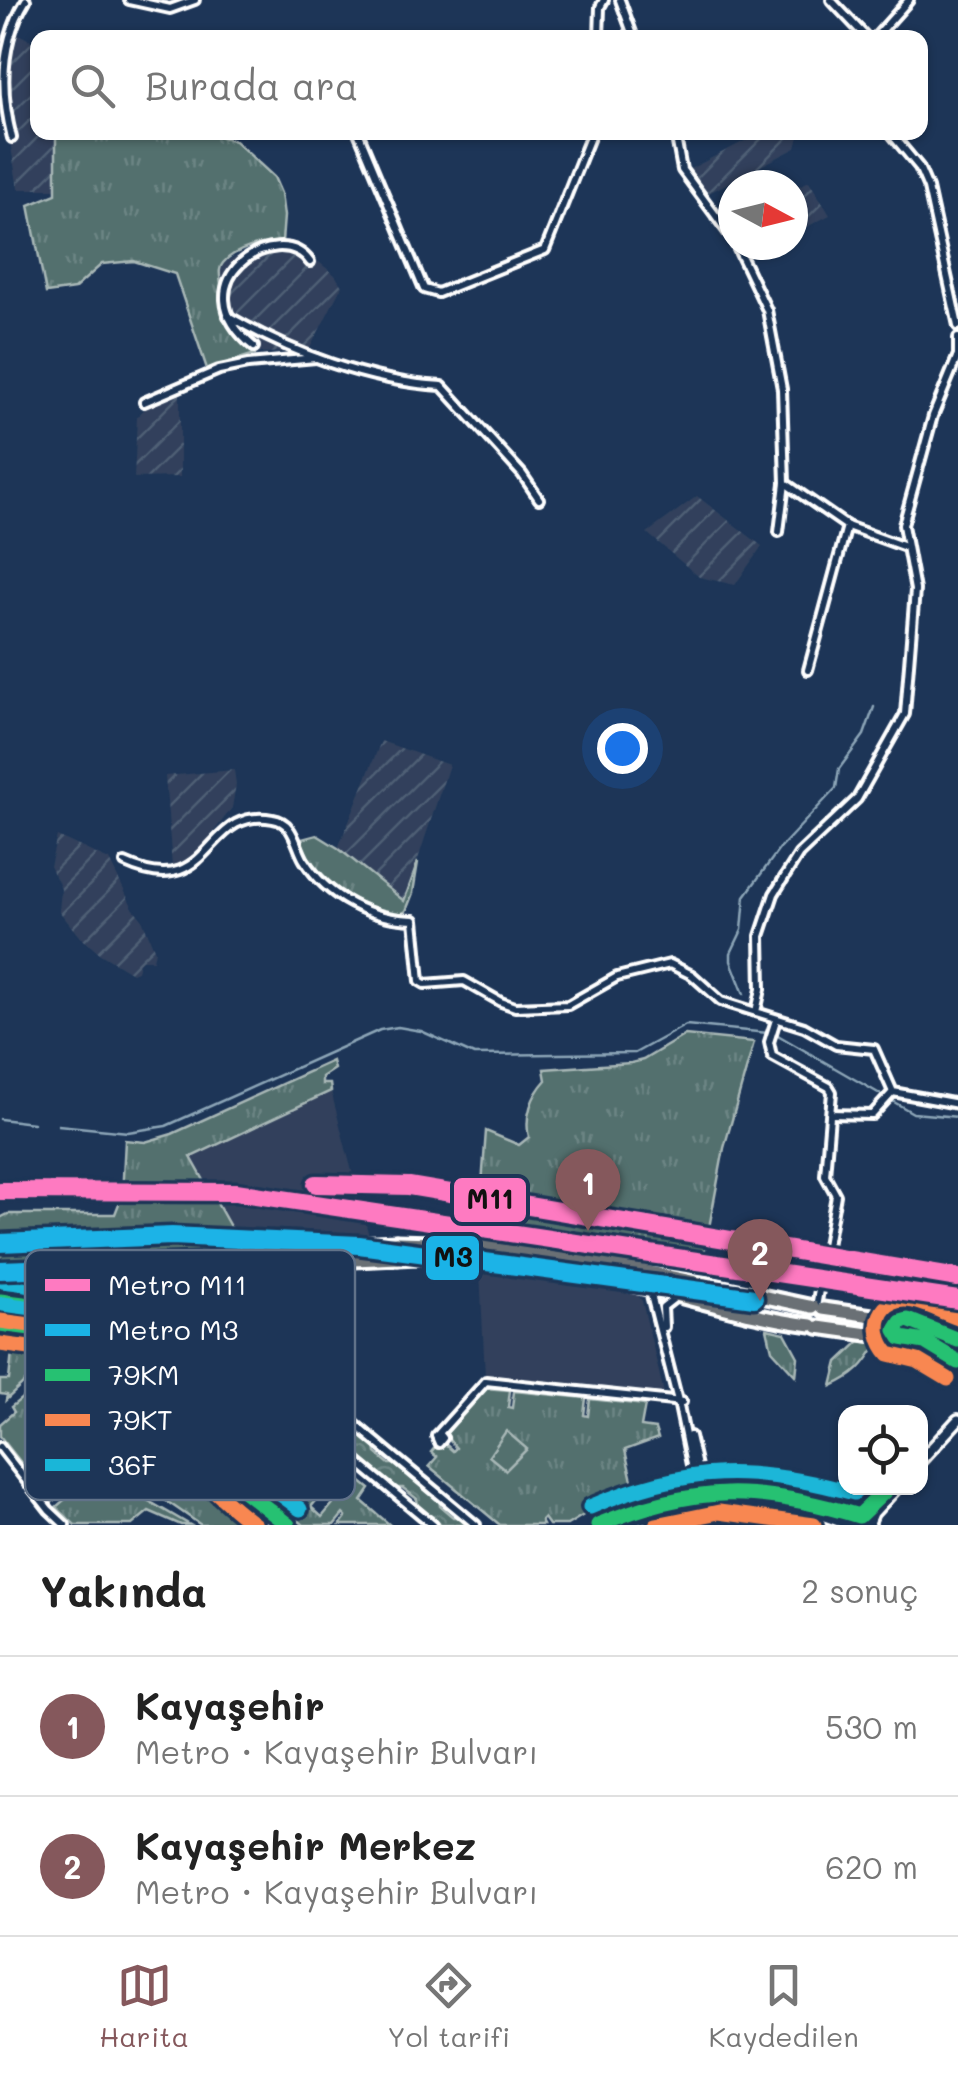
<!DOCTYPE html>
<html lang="tr">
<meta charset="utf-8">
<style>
:root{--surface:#fff;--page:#f6f6f6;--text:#222;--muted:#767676;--line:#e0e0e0;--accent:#85585c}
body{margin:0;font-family:Mali,sans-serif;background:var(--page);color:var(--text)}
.controls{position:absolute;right:30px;bottom:30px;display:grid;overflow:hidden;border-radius:20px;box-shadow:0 2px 8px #0004}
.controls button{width:90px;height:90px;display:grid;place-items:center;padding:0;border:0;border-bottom:2px solid var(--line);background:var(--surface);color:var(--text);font:50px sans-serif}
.compass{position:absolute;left:718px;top:170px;width:90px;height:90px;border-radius:50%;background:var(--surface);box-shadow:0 2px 8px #0004;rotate:97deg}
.you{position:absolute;left:622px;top:748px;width:35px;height:35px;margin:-25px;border:8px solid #fff;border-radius:50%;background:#1a73e8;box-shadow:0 0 0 15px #1a73e833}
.badge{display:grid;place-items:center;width:65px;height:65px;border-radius:50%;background:var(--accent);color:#fff;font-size:32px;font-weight:700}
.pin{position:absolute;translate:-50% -82px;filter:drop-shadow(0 2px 5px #0008)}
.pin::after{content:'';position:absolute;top:52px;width:35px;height:30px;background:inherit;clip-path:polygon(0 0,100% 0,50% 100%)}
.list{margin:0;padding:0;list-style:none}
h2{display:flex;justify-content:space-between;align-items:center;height:130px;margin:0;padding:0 40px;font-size:42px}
h2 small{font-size:32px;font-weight:400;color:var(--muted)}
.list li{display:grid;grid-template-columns:65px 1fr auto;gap:30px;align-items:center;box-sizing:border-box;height:140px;padding:0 40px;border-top:2px solid var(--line)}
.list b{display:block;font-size:38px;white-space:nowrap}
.list p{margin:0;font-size:32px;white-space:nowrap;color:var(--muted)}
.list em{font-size:32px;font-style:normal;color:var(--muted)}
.icon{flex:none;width:55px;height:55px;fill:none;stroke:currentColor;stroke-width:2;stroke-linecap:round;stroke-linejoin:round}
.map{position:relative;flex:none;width:958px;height:1525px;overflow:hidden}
.search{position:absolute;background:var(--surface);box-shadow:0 2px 8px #0004;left:30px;right:30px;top:30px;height:110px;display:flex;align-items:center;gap:25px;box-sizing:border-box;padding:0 35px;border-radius:20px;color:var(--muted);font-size:38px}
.sheet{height:410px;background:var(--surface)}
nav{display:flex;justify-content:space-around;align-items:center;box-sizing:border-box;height:140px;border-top:2px solid var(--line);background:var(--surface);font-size:28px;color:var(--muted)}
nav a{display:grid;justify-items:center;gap:5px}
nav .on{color:var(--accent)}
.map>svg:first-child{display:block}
</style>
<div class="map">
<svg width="958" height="1525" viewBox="0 0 958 1525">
<defs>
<pattern id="industrial-furrows" width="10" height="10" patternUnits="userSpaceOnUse" patternTransform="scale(2.5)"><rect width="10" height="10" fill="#30415c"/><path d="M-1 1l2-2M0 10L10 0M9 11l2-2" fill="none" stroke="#4f5e74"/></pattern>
<pattern id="grass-tufts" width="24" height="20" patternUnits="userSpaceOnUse" patternTransform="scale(2.5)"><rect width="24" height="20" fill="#526f6e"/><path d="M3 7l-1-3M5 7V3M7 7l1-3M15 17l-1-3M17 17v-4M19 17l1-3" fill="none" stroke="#6c8584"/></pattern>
<pattern id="forest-crowns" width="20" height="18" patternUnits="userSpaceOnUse" patternTransform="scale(2.5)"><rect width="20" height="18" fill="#526f6e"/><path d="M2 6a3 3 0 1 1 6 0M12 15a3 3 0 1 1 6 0" fill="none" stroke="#6c8584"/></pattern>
</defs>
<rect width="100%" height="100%" fill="#1d3557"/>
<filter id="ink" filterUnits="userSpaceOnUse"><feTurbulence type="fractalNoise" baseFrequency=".01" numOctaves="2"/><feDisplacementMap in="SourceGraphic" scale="20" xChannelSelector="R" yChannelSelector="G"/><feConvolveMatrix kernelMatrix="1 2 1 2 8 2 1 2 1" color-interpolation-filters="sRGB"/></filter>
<g filter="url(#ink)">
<g fill="#30415c">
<polygon points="331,1091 369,1236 336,1238 301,1246 251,1264 191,1157"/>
<polygon points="480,1271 638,1295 642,1301 665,1397 485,1378"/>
</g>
<g fill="url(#industrial-furrows)">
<polygon points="13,31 37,44 38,132 84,133 56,136 56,189 18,189 8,129 4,75"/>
<polygon points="762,132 800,133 796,148 709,193 698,183 690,169"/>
<polygon points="809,181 830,215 793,234 793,189"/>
<polygon points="270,241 282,242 310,255 335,275 342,286 308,352 261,353 239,341 221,312 219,268 224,262"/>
<polygon points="180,392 180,477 134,478 137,417 146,407"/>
<polygon points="697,496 762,546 735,585 699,577 647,533"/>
<polygon points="381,741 449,765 404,902 338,848"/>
<polygon points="234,770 236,784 232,808 192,860 172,867 165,776"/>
<polygon points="57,836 109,860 133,908 142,919 155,951 153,960 142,960 139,963 137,971 132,973 100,954 78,935 59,911 61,889 50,866"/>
</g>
<g fill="url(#grass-tufts)" stroke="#a8b7b6" stroke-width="2.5">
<path d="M84,132l127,1 24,8 39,36 7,16 3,23 -2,26c-17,-1 -48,7 -59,21 -6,7 -2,15 -2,23 0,33 8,47 34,68l-48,15 -32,-95 -41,-13 -32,3 -28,25 -28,4 -17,-88 27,-11v-58z"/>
<path d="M317,835l21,13 66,53 14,-39 -5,31 -7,18c-34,21 -95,-42 -108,-71z"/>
<path d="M685,1035l69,7 -30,106 -23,122 -223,-32 8,-107 33,14 10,-8c-5,-20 3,-42 17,-57l-2,-11 87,-6 12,-3z"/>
<polygon points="332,1061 334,1069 322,1077 322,1084 330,1084 331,1091 191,1157 251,1264 133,1306 106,1307 0,1291 0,1218 8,1214 115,1214 122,1196 125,1140 145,1142 172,1134"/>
<polygon points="767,1329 785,1333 798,1357 796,1376 772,1350"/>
<path d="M860,1341l17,3c-12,21 -22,32 -45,42l6,-24z"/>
<polygon points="12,1351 32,1354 31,1368 107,1378 109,1363 132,1366 166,1362 180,1413 161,1417 161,1422 181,1419 195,1462 176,1486 181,1489 199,1467 216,1486 259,1522 257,1525 201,1525 123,1471 109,1398 25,1382 6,1400 7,1395 0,1394 0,1380 9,1380"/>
<polygon points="484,1388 510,1390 508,1407 512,1408 514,1391 586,1398 584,1415 588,1416 590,1399 645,1405 641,1427 655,1429 658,1438 625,1450 633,1485 567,1525 549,1525 544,1518 541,1521 543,1525 500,1525 429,1466 437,1457 431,1452 437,1445 444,1443 453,1451 456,1448 445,1435"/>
<path d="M203,1392l10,9 8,-8 24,20 14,-16 52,43 -33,40 11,9 33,-40 22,18 -33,40 11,10 33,-40 15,12 -8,12 28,24h-50l6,-8 -3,-3 -9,11h-30l-54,-45 16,-20 -4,-3 -16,19c-29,-24 -36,-48 -43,-84z"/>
<polygon points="28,1393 90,1467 190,1525 181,1525 149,1511 132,1525 75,1525 56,1507 78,1488 75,1484 52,1502 0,1436 0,1424 14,1412 11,1407"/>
</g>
<polygon fill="url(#forest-crowns)" stroke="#a8b7b6" stroke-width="2.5" points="254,1346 311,1393 312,1400 325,1411 332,1411 375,1446 376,1453 389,1464 396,1464 439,1499 440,1506 453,1517 460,1517 470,1525 441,1525 418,1506 417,1499 403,1488 396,1488 354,1453 353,1446 339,1435 332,1435 291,1400 290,1394 276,1382 269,1382 243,1360 243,1352"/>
<polygon fill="#526f6e" stroke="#a8b7b6" stroke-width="2.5" points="506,1431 527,1449 506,1470 489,1456"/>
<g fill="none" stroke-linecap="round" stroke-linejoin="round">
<g stroke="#8ca5b7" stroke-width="2.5">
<polyline points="744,994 731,961 731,953 742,930 745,896 780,848 836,788 839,769 864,735 874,707"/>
<polyline points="776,1034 913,1113 958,1117"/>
<polyline points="0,1119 33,1123"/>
<polyline points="58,1125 128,1132 166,1126 380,1030 398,1027 421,1031 474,1055 635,1053 686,1025 768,1033"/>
</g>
<g stroke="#fff" stroke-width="14">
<g id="minor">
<polyline points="129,0 170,9 195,0"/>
<polyline points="620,0 634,38"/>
<polyline points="831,0 867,38"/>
<polyline points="599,38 600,7 604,0"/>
<polyline points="875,38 909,0"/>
<polyline points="358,132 424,289 438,293 545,250 592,132"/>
<polyline points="675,132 682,170 733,239"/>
<polyline points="890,132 919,167 928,188 958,326"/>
<path d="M12,138c-12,-48 -12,-96 14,-138"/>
<polyline points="736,245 767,310 782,389 785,483 779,532"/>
<path d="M228,316c64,37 140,66 214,70l80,88 17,25"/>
<polyline points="958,338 958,355 933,416 903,525 915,590 905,714 857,799 799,854 774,894 760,936 761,989 756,1012 804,1027 836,1045 874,1049 893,1092 958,1104"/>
<path d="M254,347c-79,-65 25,-130 56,-85"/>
<polyline points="144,402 219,370 248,364 316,358"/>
<polyline points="785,483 847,526 905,547"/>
<polyline points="808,670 847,526"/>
<path d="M125,863c89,41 78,-58 148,-44 21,3 22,26 31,41 24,38 67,59 110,60l6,61 5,3 39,-3 37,21 14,5 53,-2 49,-28 53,-13 22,11 29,26 35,11"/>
<polyline points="776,1020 769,1042 772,1056 829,1087 832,1092 825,1175 836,1195 816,1307"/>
<polyline points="831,1114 872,1115 893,1092"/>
<polyline points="650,1291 678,1401 699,1504"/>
<polyline points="230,1301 247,1330 243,1343"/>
<polyline points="664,1327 663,1307 677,1296"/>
<polyline points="238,1363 240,1346 256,1342 476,1525"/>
<polyline points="189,1378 225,1360 237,1362 433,1525"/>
<polyline points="439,1433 443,1438 439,1443 436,1436 439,1433 486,1381 682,1402"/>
<polyline points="690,1436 704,1497"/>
<polyline points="0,1447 49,1510 65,1525"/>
</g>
</g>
<g stroke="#fff" stroke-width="16">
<g id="tertiary">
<path d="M155,1308l13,7 7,12c15,41 13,93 37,130 17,27 51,47 76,68"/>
<path d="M152,1332l15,8 8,11c9,36 11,81 32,112 17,25 47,43 70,62"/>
<polyline points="920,1461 958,1420"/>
<polyline points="858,1516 888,1488"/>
<path d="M598,1525c26,-12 76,-28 105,-32 27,-3 151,12 167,32"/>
<polyline points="617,1525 705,1502 822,1515 850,1525"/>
<polyline points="868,1525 873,1513 896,1488"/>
</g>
</g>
<g stroke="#fff" stroke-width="19">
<g id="primary">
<polyline points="396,1242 470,1244 607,1263 813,1307"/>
<path d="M398,1258c78,-5 172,12 249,30 55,13 108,30 164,37"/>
<polyline points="0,1301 127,1315 155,1308 311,1251 335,1245 396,1242 403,1249 398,1258 332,1261 301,1270 152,1332 100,1337 0,1324"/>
<polyline points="823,1309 915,1322 958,1340"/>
<polyline points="818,1327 925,1342 958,1362"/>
</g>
</g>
<use href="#minor" stroke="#1d3557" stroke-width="6"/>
<use href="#tertiary" stroke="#1d3557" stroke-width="9"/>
<use href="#primary" stroke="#6a7074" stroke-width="11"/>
<g stroke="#1d3557" stroke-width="22">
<g id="bus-1">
<polyline points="0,1301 101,1314 155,1309 168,1316 182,1345 206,1446 236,1484 288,1525"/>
<polyline points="0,1324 100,1337 129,1335"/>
<polyline points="958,1340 908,1320 901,1322 896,1330 901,1338 925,1342 958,1362"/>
<path d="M598,1525c96,-41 162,-39 261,-9l29,-28"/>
</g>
</g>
<g stroke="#1d3557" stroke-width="22">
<g id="bus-2">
<path d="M0,1321l100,13 53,-4c19,32 18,71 28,106 11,39 43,65 74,89"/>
<polyline points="0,1344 97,1357 130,1355"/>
<path d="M948,1379l-30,-18 -29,-7c-22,-25 -9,-60 24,-53 15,3 31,12 45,17"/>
<polyline points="656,1525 719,1512 814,1525"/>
</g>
</g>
<g stroke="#1d3557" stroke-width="22">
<g id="bus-3">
<path d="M2,1281c36,4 72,12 108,14 18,0 36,-9 53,-5 51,14 42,114 63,152 17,29 49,47 74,67"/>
<polyline points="3,1304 101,1317 128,1315"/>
<path d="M590,1507c97,-42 163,-42 264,-14l6,-5"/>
</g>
</g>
<use href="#bus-1" stroke="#26c172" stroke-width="15"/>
<use href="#bus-2" stroke="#f88751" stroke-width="15"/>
<use href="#bus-3" stroke="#1ab6d8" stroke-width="15"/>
<g stroke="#1d3557" stroke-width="25">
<g id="metro-1">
<polyline points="316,1184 409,1186 958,1278"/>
<polyline points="0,1191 236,1192 958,1300"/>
</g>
</g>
<g stroke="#1d3557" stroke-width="25">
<g id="metro-2">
<polyline points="0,1243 172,1236 359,1245 754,1298"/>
<polyline points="0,1270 280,1260"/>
</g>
</g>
<use href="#metro-1" stroke="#fe7ac1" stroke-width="18"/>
<use href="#metro-2" stroke="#1ab3e7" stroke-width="18"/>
</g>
</g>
<rect x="25" y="1250" width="330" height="250" rx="15" fill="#1d3557" stroke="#617289" stroke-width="2.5"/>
<rect x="45" y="1279" width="45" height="12" fill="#fe7ac1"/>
<rect x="45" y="1324" width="45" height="12" fill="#1ab3e7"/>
<rect x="45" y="1369" width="45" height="12" fill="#26c172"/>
<rect x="45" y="1414" width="45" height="12" fill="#f88751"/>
<rect x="45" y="1459" width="45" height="12" fill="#1ab6d8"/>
<g font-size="28" fill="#fff">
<text x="108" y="1295">Metro M11</text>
<text x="108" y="1340">Metro M3</text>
<text x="108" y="1385">79KM</text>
<text x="108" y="1430">79KT</text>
<text x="108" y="1475">36F</text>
</g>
<g stroke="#1d3557" stroke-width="4">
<rect x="452" y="1176" width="76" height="48" rx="10" fill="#fe7ac1"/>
<rect x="424" y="1234" width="57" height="48" rx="10" fill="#1ab3e7"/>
</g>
<g font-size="28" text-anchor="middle" font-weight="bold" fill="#111">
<text x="490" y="1209">M11</text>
<text x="453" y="1267">M3</text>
</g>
</svg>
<div class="controls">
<button><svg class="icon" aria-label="locate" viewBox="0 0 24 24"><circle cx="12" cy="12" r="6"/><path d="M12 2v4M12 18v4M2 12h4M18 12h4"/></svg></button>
</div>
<svg class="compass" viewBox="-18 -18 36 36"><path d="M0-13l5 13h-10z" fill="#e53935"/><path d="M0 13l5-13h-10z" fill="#767676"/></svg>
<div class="you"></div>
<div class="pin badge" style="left:588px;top:1231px">1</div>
<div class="pin badge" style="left:760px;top:1301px">2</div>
<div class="search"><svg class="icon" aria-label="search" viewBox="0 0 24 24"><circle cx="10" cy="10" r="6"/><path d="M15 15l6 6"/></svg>Burada ara</div>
</div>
<section class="sheet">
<h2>Yakında<small>2 sonuç</small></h2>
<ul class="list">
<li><span class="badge">1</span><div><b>Kayaşehir</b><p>Metro · Kayaşehir Bulvarı</p></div><em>530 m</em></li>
<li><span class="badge">2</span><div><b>Kayaşehir Merkez</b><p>Metro · Kayaşehir Bulvarı</p></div><em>620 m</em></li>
</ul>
</section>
<nav>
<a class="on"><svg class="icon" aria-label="map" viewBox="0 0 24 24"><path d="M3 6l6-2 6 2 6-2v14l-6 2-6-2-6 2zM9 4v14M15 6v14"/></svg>Harita</a>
<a><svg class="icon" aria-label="directions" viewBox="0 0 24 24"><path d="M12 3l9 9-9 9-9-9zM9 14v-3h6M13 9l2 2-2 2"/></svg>Yol tarifi</a>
<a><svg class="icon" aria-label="saved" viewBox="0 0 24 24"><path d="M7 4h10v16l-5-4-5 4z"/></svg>Kaydedilen</a>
</nav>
